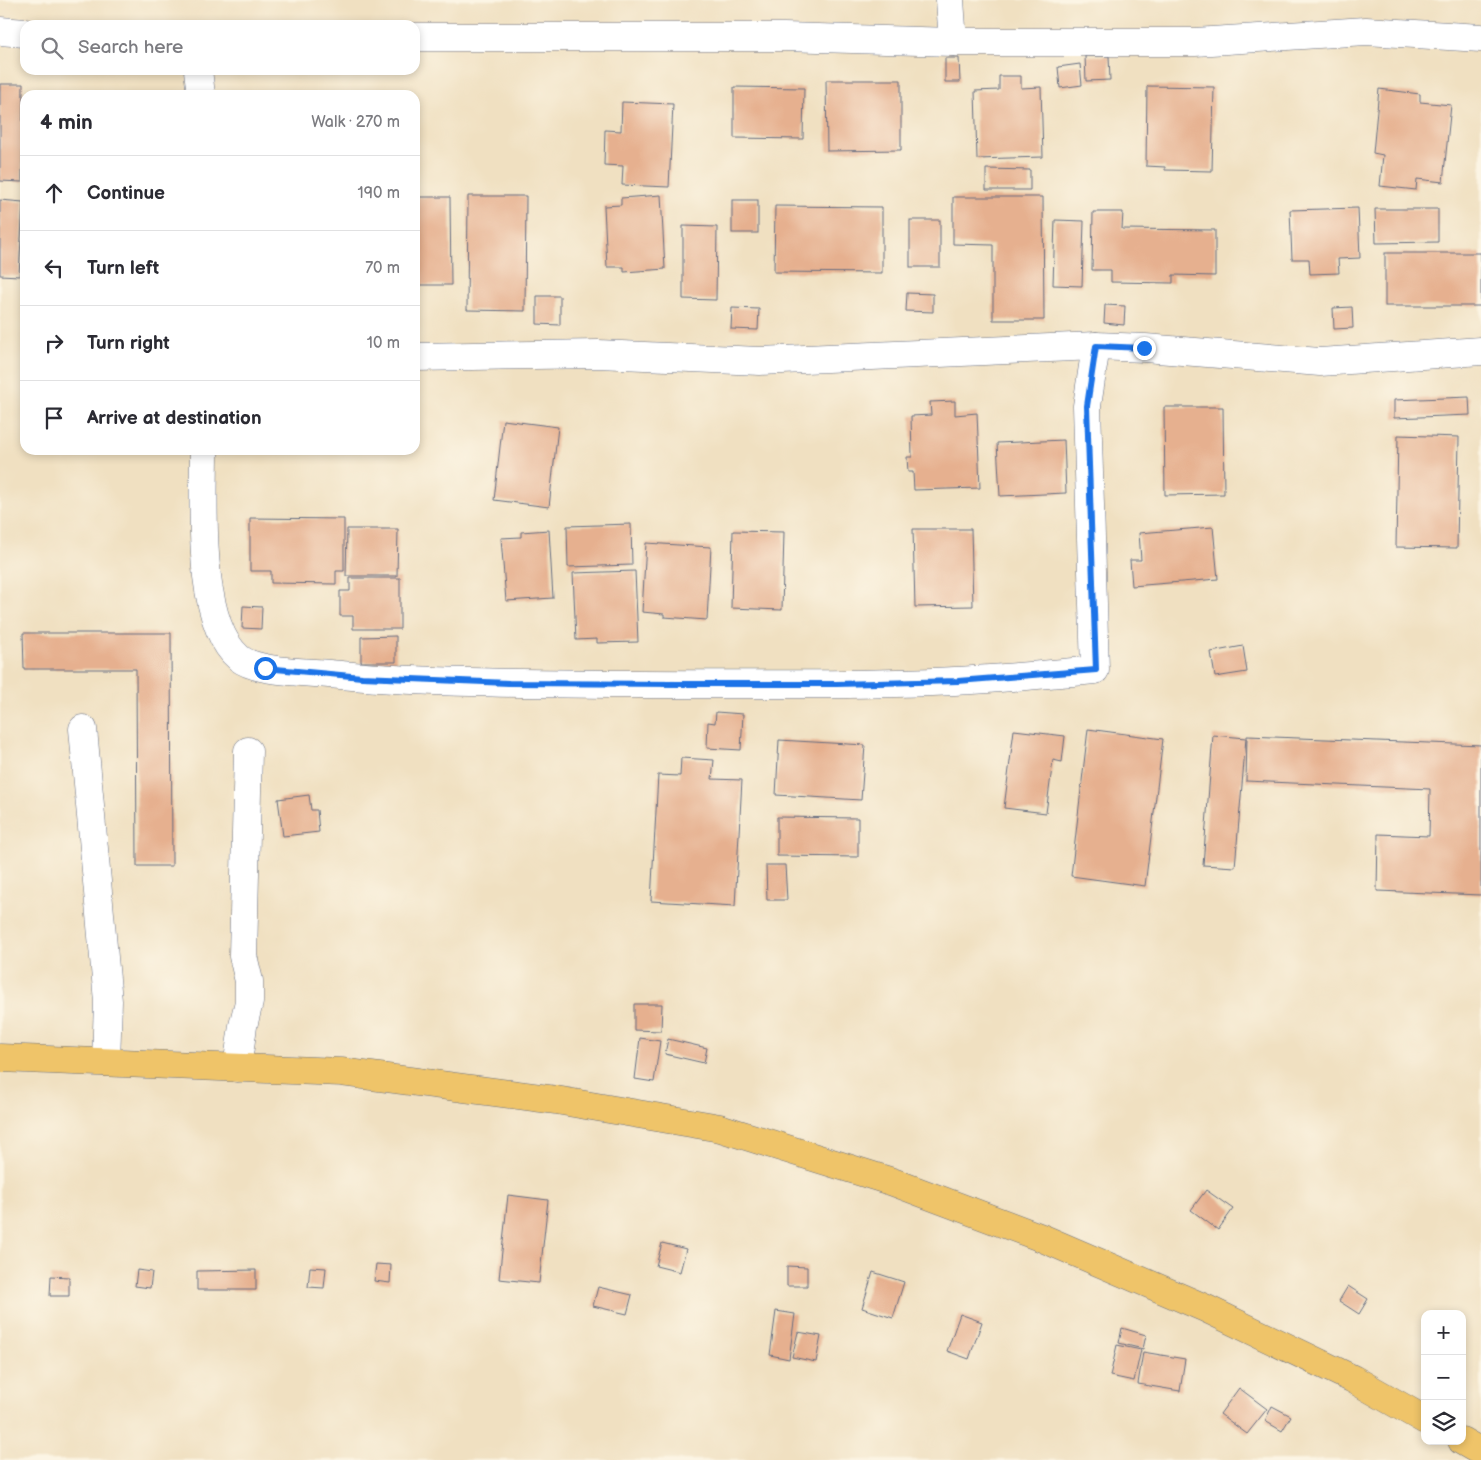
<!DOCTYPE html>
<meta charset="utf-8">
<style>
:root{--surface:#fff;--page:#f2f2f3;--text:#2b2b33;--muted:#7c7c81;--line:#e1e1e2}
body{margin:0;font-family:"Balsamiq Sans",sans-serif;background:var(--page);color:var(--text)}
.controls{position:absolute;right:15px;bottom:15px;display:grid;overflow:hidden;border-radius:10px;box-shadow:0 2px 8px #0003}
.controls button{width:45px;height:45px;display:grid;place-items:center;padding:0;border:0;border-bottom:1px solid var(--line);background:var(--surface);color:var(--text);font:25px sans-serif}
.stop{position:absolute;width:15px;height:15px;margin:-11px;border:4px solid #1a73e8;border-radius:50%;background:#fff}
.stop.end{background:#1a73e8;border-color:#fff;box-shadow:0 1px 5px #0008}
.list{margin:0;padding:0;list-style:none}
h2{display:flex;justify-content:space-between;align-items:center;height:65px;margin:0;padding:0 20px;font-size:21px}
h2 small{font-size:16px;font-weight:400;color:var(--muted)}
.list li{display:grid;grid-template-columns:32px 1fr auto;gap:15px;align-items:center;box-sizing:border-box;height:75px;padding:0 20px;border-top:1px solid var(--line)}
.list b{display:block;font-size:19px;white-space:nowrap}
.list em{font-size:16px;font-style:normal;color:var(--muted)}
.icon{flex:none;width:28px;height:28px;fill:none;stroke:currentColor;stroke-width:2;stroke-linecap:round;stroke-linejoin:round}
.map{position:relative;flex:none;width:1481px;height:1460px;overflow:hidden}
.search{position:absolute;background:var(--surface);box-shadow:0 2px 8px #0003;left:20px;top:20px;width:400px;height:55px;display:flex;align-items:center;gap:12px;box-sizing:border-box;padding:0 18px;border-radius:15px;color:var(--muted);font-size:19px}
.panel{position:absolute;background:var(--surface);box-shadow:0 2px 8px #0003;left:20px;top:90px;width:400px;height:365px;border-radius:15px}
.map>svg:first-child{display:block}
</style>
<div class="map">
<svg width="1481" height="1460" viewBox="0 0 1481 1460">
<rect width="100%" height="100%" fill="#fcf5e5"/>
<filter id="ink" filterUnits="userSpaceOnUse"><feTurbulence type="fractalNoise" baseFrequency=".02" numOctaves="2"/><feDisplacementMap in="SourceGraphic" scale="10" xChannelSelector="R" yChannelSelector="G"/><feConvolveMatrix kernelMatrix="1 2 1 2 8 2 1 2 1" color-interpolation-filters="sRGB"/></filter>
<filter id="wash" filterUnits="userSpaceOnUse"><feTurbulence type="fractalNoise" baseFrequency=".0096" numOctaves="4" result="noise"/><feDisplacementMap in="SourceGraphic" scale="20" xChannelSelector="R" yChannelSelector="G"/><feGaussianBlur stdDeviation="1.12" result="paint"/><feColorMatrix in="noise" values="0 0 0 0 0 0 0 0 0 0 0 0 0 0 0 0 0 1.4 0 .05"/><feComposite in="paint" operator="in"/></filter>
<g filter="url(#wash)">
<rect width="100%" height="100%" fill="#f0e0c1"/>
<g id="blocks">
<g fill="#e6b08f">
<polygon points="1085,56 1109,56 1110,80 1086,81"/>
<polygon points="945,58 959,58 960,82 945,82"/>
<polygon points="1080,64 1082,85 1060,88 1058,67"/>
<polygon points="999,76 1021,76 1021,88 1041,87 1043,157 977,159 975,91 999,90"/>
<polygon points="826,80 901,80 901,150 827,151"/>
<polygon points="0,84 23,84 22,182 0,181"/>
<polygon points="1147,86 1214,87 1212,171 1165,170 1165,167 1146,166"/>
<polygon points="734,87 804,88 803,139 734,138"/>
<polygon points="1379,89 1420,94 1420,102 1451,105 1443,182 1417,179 1416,190 1380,186 1383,155 1373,153"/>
<polygon points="622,102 673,104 669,187 622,185 623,166 604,165 605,130 621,131"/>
<polygon points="986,169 1030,170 1030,190 986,190"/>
<polygon points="661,195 665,269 624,272 624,267 607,267 604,206 621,205 621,198"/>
<polygon points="468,196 526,196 525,311 467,310"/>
<polygon points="415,197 450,197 451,285 415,285"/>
<polygon points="953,197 1043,197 1044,320 993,320 993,245 953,244"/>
<polygon points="0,200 23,202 19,276 0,275"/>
<rect x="732" y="200" width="26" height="33"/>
<polygon points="775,206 882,207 882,273 774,272"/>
<polygon points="1358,208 1360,258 1338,259 1339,273 1310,274 1309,259 1292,259 1290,210"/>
<polygon points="1375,209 1438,209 1438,242 1376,243"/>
<polygon points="1093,212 1123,212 1122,229 1215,230 1215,276 1173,275 1173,283 1111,282 1111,270 1092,270"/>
<rect x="910" y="220" width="30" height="47"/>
<polygon points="1055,220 1084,221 1082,286 1053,285"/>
<polygon points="683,226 717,227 716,300 683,299"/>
<rect x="1385" y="253" width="96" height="53"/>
<polygon points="907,293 933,294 933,312 906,311"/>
<polygon points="537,296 560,296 560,325 537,324"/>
<polygon points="1105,305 1125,306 1124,325 1104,323"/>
<polygon points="1352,307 1353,328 1334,329 1333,308"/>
<polygon points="732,308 759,309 758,330 731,329"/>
<polygon points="1469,397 1470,415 1394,418 1394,400"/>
<polygon points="955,401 955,415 977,413 980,488 914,490 913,472 908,472 907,457 912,457 911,416 931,415 930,402"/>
<polygon points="1164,407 1223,407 1224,494 1165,495"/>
<polygon points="503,420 558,427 549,507 494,500"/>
<polygon points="1398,435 1459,437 1457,548 1396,547"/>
<polygon points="1064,440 1066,493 1000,496 997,443"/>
<polygon points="250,518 344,519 344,571 336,571 336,584 271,583 271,571 250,571"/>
<polygon points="631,524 632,565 568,567 567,526"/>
<polygon points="1213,527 1218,579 1132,586 1130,560 1141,560 1139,533"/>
<polygon points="347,529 398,529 397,576 346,576"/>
<polygon points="913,529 971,529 973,606 915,607"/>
<polygon points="549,530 553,598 506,601 501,538 521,537 521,532"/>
<polygon points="733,531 784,532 782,610 731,608"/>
<polygon points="646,543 711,547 707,620 664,617 664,614 642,612"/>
<polygon points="635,571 638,642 597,643 597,639 576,640 573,573"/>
<polygon points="350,578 400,578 400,629 353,629 353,616 340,616 340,591 350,591"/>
<polygon points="243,606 262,607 261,629 242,628"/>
<polygon points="23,633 171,633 172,866 137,866 136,669 24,669"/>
<polygon points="396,636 396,662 361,662 361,637"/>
<polygon points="1243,646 1247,672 1215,677 1211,652"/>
<polygon points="716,712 743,714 741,750 707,748 708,722 715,723"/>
<polygon points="1088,729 1163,739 1145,886 1071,876"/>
<polygon points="1014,730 1065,736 1062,762 1053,760 1046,813 1004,808"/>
<polygon points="1213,735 1246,738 1235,867 1203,865"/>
<polygon points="1247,736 1481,745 1481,895 1377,891 1378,834 1429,836 1430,789 1246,781"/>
<polygon points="779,740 865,745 861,800 776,795"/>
<polygon points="681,758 714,760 712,779 742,780 735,906 651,901 658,775 680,776"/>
<polygon points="309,795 311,810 317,810 319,832 283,836 278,799"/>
<polygon points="777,817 858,818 858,857 777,856"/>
<polygon points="766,865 785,865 787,900 767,900"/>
<polygon points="634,1004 662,1004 661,1031 634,1030"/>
<polygon points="640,1038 660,1041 654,1082 635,1079"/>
<polygon points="668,1039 707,1048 704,1063 665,1054"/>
<polygon points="1206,1190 1233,1209 1218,1230 1191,1210"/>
<polygon points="508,1195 548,1200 539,1283 499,1279"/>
<polygon points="662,1243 686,1249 680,1272 656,1266"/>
<polygon points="376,1264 391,1265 390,1283 374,1281"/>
<polygon points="787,1266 807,1267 807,1286 787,1286"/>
<polygon points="310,1267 326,1268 324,1288 308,1287"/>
<polygon points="137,1270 152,1272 150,1288 135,1286"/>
<polygon points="256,1270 256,1290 197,1290 197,1271"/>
<polygon points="873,1272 904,1282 893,1318 862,1308"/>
<polygon points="51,1276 69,1277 69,1296 50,1296"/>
<polygon points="1348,1286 1368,1299 1359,1314 1339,1301"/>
<polygon points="598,1287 632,1295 627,1314 593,1306"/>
<polygon points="776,1311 795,1314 789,1359 770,1355"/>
<polygon points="960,1314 982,1322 969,1359 947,1351"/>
<polygon points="1122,1328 1146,1335 1143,1349 1119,1343"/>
<polygon points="798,1332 821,1336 816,1362 792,1357"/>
<polygon points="1117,1345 1141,1350 1134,1381 1110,1376"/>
<polygon points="1143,1352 1185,1359 1180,1391 1138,1384"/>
<polygon points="1239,1388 1267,1409 1247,1434 1220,1414"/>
<polygon points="1272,1406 1291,1416 1282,1431 1265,1421"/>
</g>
</g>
</g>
<g filter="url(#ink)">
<use href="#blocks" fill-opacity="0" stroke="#666d81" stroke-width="1"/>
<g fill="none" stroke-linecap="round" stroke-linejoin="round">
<g stroke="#666d81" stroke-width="29">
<g id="minor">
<polyline points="950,0 953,42"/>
<polyline points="0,31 25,33"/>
<polyline points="415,37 784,37 953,42 1195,42 1366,31 1481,38"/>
<polyline points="198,70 201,95"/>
<polyline points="415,357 598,354 760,361 1096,346 1145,348 1320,362 1481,351"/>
<path d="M204,450c0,53 -8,172 35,208 17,14 67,14 90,16 102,10 205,9 307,10 107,0 213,2 319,-3 47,-2 94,-7 140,-11l-8,-264 9,-60"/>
<polyline points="83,729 108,1001 106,1062"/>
<polyline points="237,1068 243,1026 249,1002 249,981 243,956 248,751"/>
</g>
</g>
<g stroke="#666d81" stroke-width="29">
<g id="major">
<polyline points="0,1058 341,1072 556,1100 720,1128 893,1182 1042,1238 1205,1308 1353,1379 1425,1420"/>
<polyline points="1462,1441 1481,1452"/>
</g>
</g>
<use href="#minor" stroke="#fff" stroke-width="28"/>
<use href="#major" stroke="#efc469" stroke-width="28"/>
</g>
</g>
<g fill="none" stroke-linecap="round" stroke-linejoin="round" filter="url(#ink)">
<polyline stroke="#1a73e8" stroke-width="6" points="265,668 362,677 509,683 680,684 836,684 958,681 1096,670 1087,406 1096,346 1144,348"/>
</g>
</svg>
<div class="controls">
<button>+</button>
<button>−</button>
<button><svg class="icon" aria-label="layers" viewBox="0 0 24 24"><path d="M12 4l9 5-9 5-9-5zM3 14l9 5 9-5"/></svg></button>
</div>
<div class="stop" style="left:265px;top:668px"></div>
<div class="stop end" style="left:1144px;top:348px"></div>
<div class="search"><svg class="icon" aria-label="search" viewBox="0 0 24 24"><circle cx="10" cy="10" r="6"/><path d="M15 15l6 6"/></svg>Search here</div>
<section class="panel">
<h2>4 min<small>Walk · 270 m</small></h2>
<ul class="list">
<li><svg class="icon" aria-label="ahead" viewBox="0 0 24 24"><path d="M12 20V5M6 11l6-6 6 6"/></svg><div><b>Continue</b></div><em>190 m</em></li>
<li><svg class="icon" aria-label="left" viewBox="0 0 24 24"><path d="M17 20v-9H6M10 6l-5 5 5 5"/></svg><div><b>Turn left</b></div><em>70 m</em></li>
<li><svg class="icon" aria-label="right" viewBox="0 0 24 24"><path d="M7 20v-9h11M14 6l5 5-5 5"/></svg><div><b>Turn right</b></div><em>10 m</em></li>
<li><svg class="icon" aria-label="arrive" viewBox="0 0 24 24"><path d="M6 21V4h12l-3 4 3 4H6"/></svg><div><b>Arrive at destination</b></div></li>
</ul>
</section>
</div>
